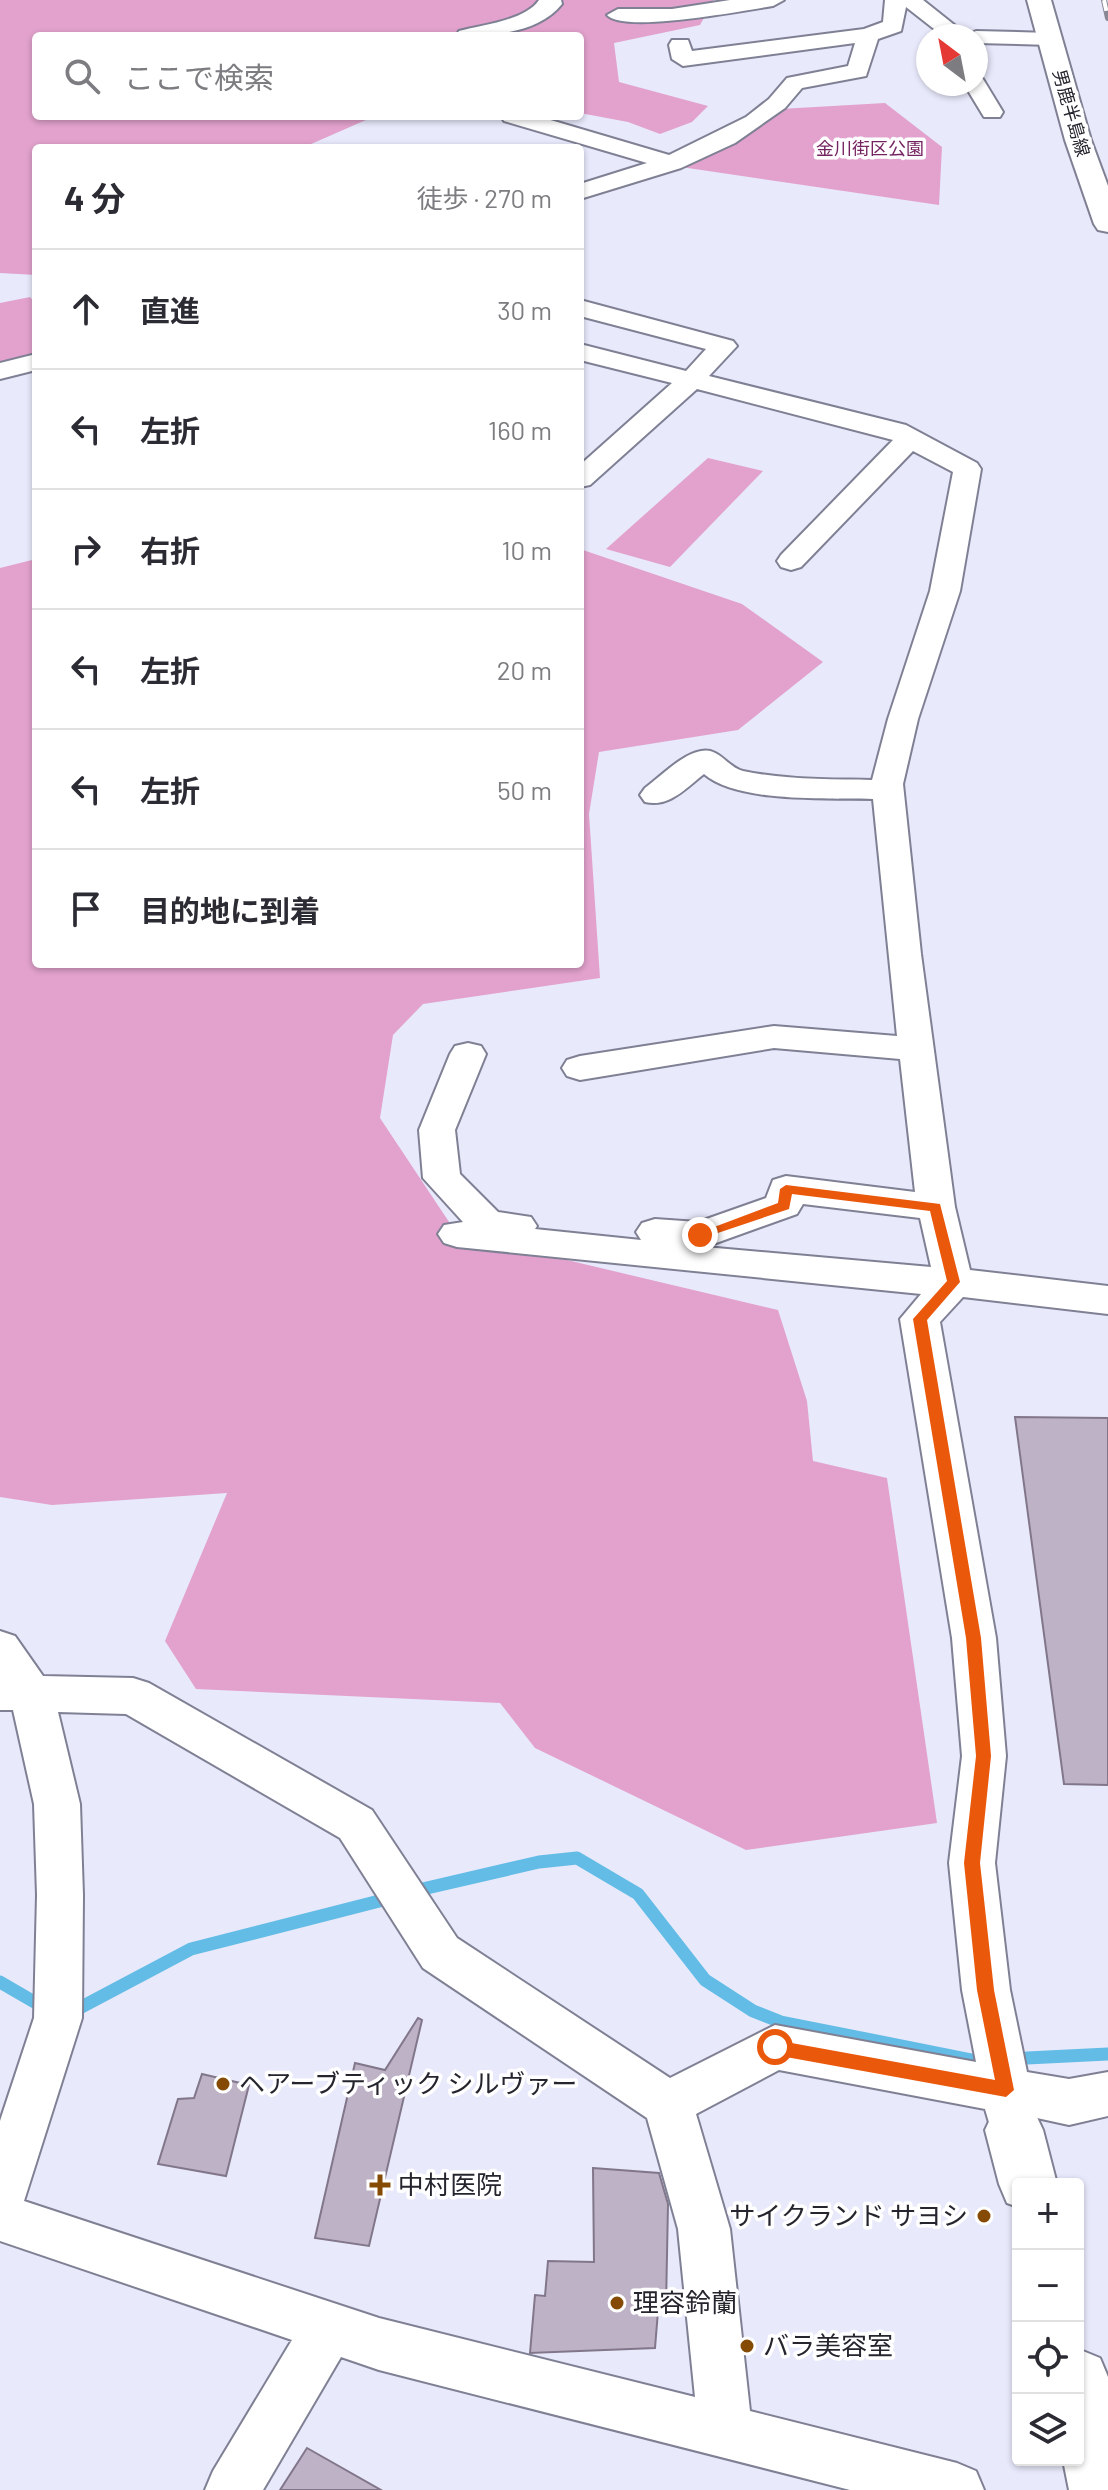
<!DOCTYPE html>
<html lang="ja">
<meta charset="utf-8">
<style>
:root{--surface:#fff;--page:#f2f2f3;--text:#2b2b33;--muted:#7c7c81;--line:#e1e1e2}
body{margin:0;font-family:Barlow,"Noto Sans JP",sans-serif;background:var(--page);color:var(--text)}
.controls{position:absolute;right:24px;bottom:24px;display:grid;overflow:hidden;border-radius:8px;box-shadow:0 2px 6px #0004}
.controls button{width:72px;height:72px;display:grid;place-items:center;padding:0;border:0;border-bottom:2px solid var(--line);background:var(--surface);color:var(--text);font:40px sans-serif}
.compass{position:absolute;left:916px;top:24px;width:72px;height:72px;border-radius:50%;background:var(--surface);box-shadow:0 2px 6px #0004;rotate:328deg}
.stop{position:absolute;width:24px;height:24px;margin:-18px;border:6px solid #ea580c;border-radius:50%;background:#fff}
.stop.end{background:#ea580c;border-color:#fff;box-shadow:0 2px 8px #0008}
.list{margin:0;padding:0;list-style:none}
h2{display:flex;justify-content:space-between;align-items:center;height:104px;margin:0;padding:0 32px;font-size:34px}
h2 small{font-size:26px;font-weight:400;color:var(--muted)}
.list li{display:grid;grid-template-columns:52px 1fr auto;gap:24px;align-items:center;box-sizing:border-box;height:120px;padding:0 32px;border-top:2px solid var(--line)}
.list b{display:block;font-size:30px;white-space:nowrap}
.list em{font-size:26px;font-style:normal;color:var(--muted)}
.icon{flex:none;width:44px;height:44px;fill:none;stroke:currentColor;stroke-width:2;stroke-linecap:round;stroke-linejoin:round}
.map{position:relative;flex:none;width:1108px;height:2490px;overflow:hidden}
.search{position:absolute;background:var(--surface);box-shadow:0 2px 6px #0004;left:32px;top:32px;width:552px;height:88px;display:flex;align-items:center;gap:20px;box-sizing:border-box;padding:0 28px;border-radius:8px;color:var(--muted);font-size:30px}
.panel{position:absolute;background:var(--surface);box-shadow:0 2px 6px #0004;left:32px;top:144px;width:552px;height:824px;border-radius:8px}
.map>svg:first-child{display:block}
</style>
<div class="map">
<svg width="1108" height="2490" viewBox="0 0 1108 2490">
<rect width="100%" height="100%" fill="#e8e9fb"/>
<g fill="#e2a2cd">
<polygon points="0,0 714,0 700,25 614,43 619,82 708,106 692,122 660,134 628,122 580,113 580,36 36,36 36,116 375,116 302,148 36,148 36,275 0,273"/>
<polygon points="885,103 942,147 939,205 681,167 780,109"/>
<polygon points="30,297 36,304 36,358 0,366 0,303"/>
<polygon points="708,458 763,471 670,567 606,549"/>
<polygon points="580,549 742,604 823,662 738,730 599,752 589,814 600,978 423,1004 393,1035 380,1118 457,1234 778,1310 807,1401 813,1461 887,1478 937,1823 746,1850 535,1748 500,1703 196,1689 165,1641 227,1493 52,1505 0,1497 0,568 36,559 36,964 580,964"/>
</g>
<g fill="none" stroke-linecap="round" stroke-linejoin="round">
<g stroke="#62bce6" stroke-width="13">
<polyline points="414,1891 539,1862 577,1858 638,1894 705,1980 753,2011 781,2022 982,2062"/>
<polyline points="0,1982 43,2007"/>
<polyline points="72,2012 191,1949 391,1898"/>
<polyline points="1027,2058 1108,2054"/>
</g>
</g>
<g fill="#beb2c6" stroke="#82778a" stroke-width="2">
<polygon points="1015,1417 1108,1418 1108,1785 1064,1784"/>
<polygon points="418,2018 422,2020 369,2246 315,2238 355,2063 385,2070"/>
<polygon points="202,2074 249,2085 226,2176 158,2164 178,2099 194,2098"/>
<polygon points="593,2168 659,2173 668,2204 666,2306 658,2311 655,2348 530,2353 535,2295 545,2296 548,2261 594,2262"/>
<polygon points="307,2448 381,2490 280,2490"/>
</g>
<g fill="none" stroke-linecap="round" stroke-linejoin="round">
<g stroke="#7f8094" stroke-width="4">
<g id="street">
<path d="M539,0h22l1,4c-24,30 -71,32 -106,32l3,-5c24,-6 67,-11 80,-31z"/>
<path d="M730,0h54l-11,6c-27,4 -150,28 -166,9l11,-6h54z"/>
<polygon points="885,0 923,0 967,35 976,31 1051,33 1062,39 1051,45 976,43 976,36 943,36 906,7 901,31 878,39 866,76 802,88 785,108 735,143 681,168 580,199 580,184 647,163 504,121 501,116 537,116 669,155 746,117 769,99 787,78 848,66 855,43 683,66 672,59 669,45 672,40 688,40 692,51 864,29 883,22"/>
<polygon points="976,78 983,79 1003,112 1000,117 984,117 964,84 976,84"/>
<path d="M580,300l153,41 4,5 -28,30 197,49 71,38 4,6 -21,122 -42,128 -15,65 18,170 34,253 15,63 138,16v28l-145,-17 -23,25 56,316 10,118 -11,107 15,127 17,82 42,7 39,-7v44l-39,9 -32,-7 2,12 -7,16 -18,7 -18,-7 -11,-37 -206,-39 -83,44 34,115 20,182 207,52 19,8 8,19h-134l-471,-120 -38,-13 -78,133h-58l8,-19 79,-131 -292,-99v-120l34,-103 3,-123 -3,-91 -21,-94h-13v-79l15,5 28,40 90,2 16,5 223,127 85,128 213,140 105,-53 201,37 -14,-72 -13,-127 13,-107 -10,-118 -52,-319 21,-25 -464,-47 -13,-4 -6,-9 6,-9 19,-3 -40,-44 -4,-48 31,-76 5,-8 13,-3 13,3 5,8 -31,76 5,44 38,38 33,5 6,9 -2,3 106,11 -5,-8 6,-9 13,-4 43,3 68,-24 7,-18 13,-4 129,16 -15,-133 -126,-11 -194,32 -13,-4 -5,-8 5,-8 13,-4 194,-30 123,10 -24,-237c-44,-1 -136,4 -169,-25 -18,14 -35,34 -59,28l-5,-7 5,-7c15,-11 37,-34 56,-37 18,-4 26,16 42,20 43,9 86,8 129,9l16,-61 42,-128 23,-119 -40,-21 -112,116 -10,3 -10,-3 -4,-6 4,-6 112,-115 -196,-51 -107,96 -10,2v-22l92,-82 -92,-23v-16l106,27 20,-22 -126,-33zM803,1204l117,14 11,49 -226,-20 92,-33zM58,1712l68,2 214,124 83,130 224,150 31,111 17,168 -316,-79 -355,-117 58,-183 1,-123 -3,-91z"/>
<polygon points="36,354 36,370 0,379 0,363"/>
</g>
</g>
<g stroke="#7f8094" stroke-width="4">
<g id="secondary">
<polygon points="1014,2104 1034,2111 1043,2130 1057,2184 1018,2184 1018,2207 1007,2203 999,2184 985,2130 994,2111"/>
<polygon points="1078,2349 1100,2358 1108,2377 1108,2490 1069,2490 1063,2460 1078,2460"/>
</g>
</g>
<g stroke="#7f8094" stroke-width="4">
<polygon id="primary" points="1027,0 1051,0 1091,140 1108,186 1108,232 1098,230 1094,224 1065,140"/>
</g>
<use href="#street" fill="#fff" fill-rule="evenodd"/>
<use href="#secondary" fill="#fff" fill-rule="evenodd"/>
<use href="#primary" fill="#fff" fill-rule="evenodd"/>
<g stroke="#878795" stroke-width="6">
<polyline id="rail" points="1104,0 1108,18"/>
</g>
<use href="#rail" stroke="#fff" stroke-width="4" stroke-dasharray="11" stroke-linecap="butt"/>
</g>
<polygon fill="#ea580c" points="786,1185 940,1204 960,1282 927,1320 981,1638 991,1756 980,1863 994,1990 1014,2090 1006,2097 775,2055 766,2047 775,2040 995,2080 977,1990 964,1863 976,1756 966,1638 913,1319 947,1281 930,1211 792,1194 789,1209 700,1239 693,1235 778,1203 780,1189"/>
<g fill="#854a03" stroke="#fff" stroke-width="3">
<circle cx="223" cy="2084" r="8"/>
<path d="M376 2173h8v8h8v8h-8v8h-8v-8h-8v-8h8z"/>
<circle cx="984" cy="2216" r="8"/>
<circle cx="617" cy="2303" r="8"/>
<circle cx="747" cy="2346" r="8"/>
</g>
<g text-anchor="middle" stroke-width="7" stroke-linejoin="round" paint-order="stroke">
<g font-size="18" fill="#25252e" stroke="#fff">
<text transform="translate(1071 113) rotate(74)" y="6">男鹿半島線</text>
</g>
<g font-size="18" fill="#752360" stroke="#fff">
<text x="870" y="155">金川街区公園</text>
</g>
<g font-size="26" fill="#25252e" stroke="#fff" text-anchor="start">
<text x="239" y="2093">ヘアーブティック シルヴァー</text>
<text x="398" y="2194">中村医院</text>
<text x="968" y="2225" text-anchor="end">サイクランド サヨシ</text>
<text x="633" y="2312">理容鈴蘭</text>
<text x="763" y="2355">バラ美容室</text>
</g>
</g>
</svg>
<div class="controls">
<button>+</button>
<button>−</button>
<button><svg class="icon" aria-label="locate" viewBox="0 0 24 24"><circle cx="12" cy="12" r="6"/><path d="M12 2v4M12 18v4M2 12h4M18 12h4"/></svg></button>
<button><svg class="icon" aria-label="layers" viewBox="0 0 24 24"><path d="M12 4l9 5-9 5-9-5zM3 14l9 5 9-5"/></svg></button>
</div>
<svg class="compass" viewBox="-18 -18 36 36"><path d="M0-13l5 13h-10z" fill="#e53935"/><path d="M0 13l5-13h-10z" fill="#7c7c81"/></svg>
<div class="stop" style="left:775px;top:2047px"></div>
<div class="stop end" style="left:700px;top:1235px"></div>
<div class="search"><svg class="icon" aria-label="search" viewBox="0 0 24 24"><circle cx="10" cy="10" r="6"/><path d="M15 15l6 6"/></svg>ここで検索</div>
<section class="panel">
<h2>4 分<small>徒歩 · 270 m</small></h2>
<ul class="list">
<li><svg class="icon" aria-label="ahead" viewBox="0 0 24 24"><path d="M12 20V5M6 11l6-6 6 6"/></svg><div><b>直進</b></div><em>30 m</em></li>
<li><svg class="icon" aria-label="left" viewBox="0 0 24 24"><path d="M17 20v-9H6M10 6l-5 5 5 5"/></svg><div><b>左折</b></div><em>160 m</em></li>
<li><svg class="icon" aria-label="right" viewBox="0 0 24 24"><path d="M7 20v-9h11M14 6l5 5-5 5"/></svg><div><b>右折</b></div><em>10 m</em></li>
<li><svg class="icon" aria-label="left" viewBox="0 0 24 24"><path d="M17 20v-9H6M10 6l-5 5 5 5"/></svg><div><b>左折</b></div><em>20 m</em></li>
<li><svg class="icon" aria-label="left" viewBox="0 0 24 24"><path d="M17 20v-9H6M10 6l-5 5 5 5"/></svg><div><b>左折</b></div><em>50 m</em></li>
<li><svg class="icon" aria-label="arrive" viewBox="0 0 24 24"><path d="M6 21V4h12l-3 4 3 4H6"/></svg><div><b>目的地に到着</b></div></li>
</ul>
</section>
</div>
